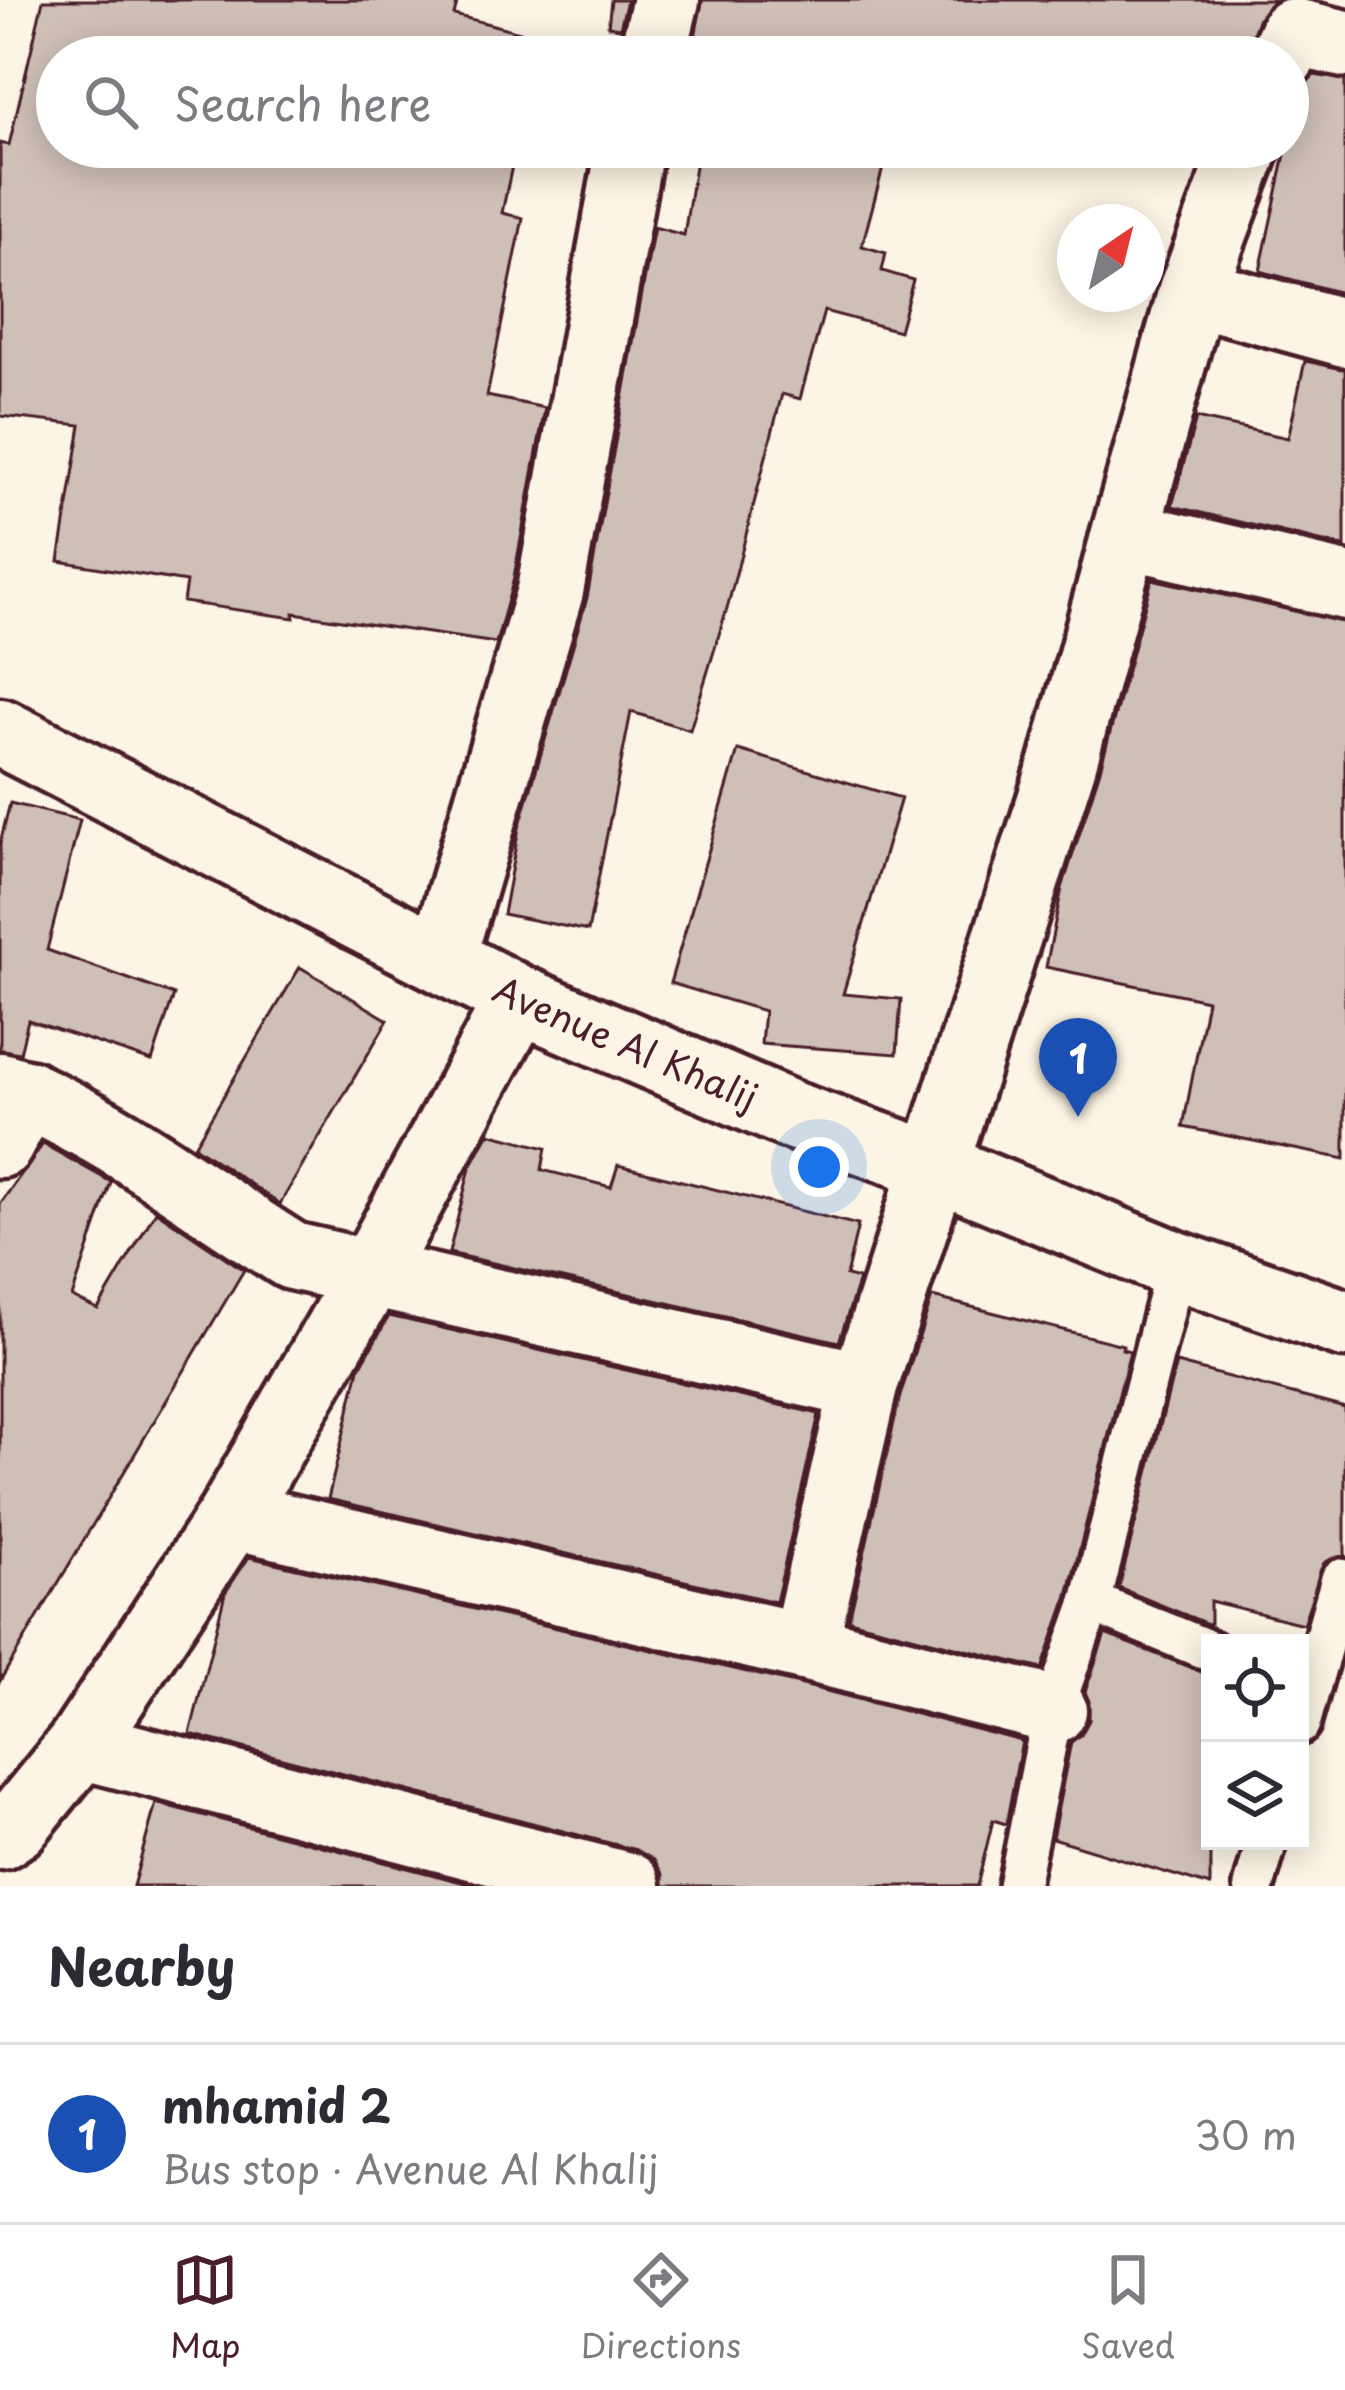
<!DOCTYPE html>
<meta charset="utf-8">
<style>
:root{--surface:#fff;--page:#f7f7f7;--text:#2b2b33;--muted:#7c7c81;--line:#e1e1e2;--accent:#4a1f2b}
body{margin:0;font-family:"Playpen Sans",sans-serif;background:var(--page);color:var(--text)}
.controls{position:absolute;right:36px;bottom:36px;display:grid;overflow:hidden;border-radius:0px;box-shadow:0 6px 30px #0003}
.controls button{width:108px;height:108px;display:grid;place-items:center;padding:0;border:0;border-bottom:3px solid var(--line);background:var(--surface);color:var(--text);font:60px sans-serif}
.compass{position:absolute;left:1057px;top:204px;width:108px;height:108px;border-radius:50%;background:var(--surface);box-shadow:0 6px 30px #0003;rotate:35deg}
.you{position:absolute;left:819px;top:1167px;width:42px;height:42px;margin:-30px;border:9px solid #fff;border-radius:50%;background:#1a73e8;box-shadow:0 0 0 18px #1a73e833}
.badge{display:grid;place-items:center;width:78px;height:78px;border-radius:50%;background:var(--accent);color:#fff;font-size:39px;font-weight:700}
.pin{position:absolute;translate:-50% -99px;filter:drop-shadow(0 3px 6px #0008)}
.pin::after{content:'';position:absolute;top:63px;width:42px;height:36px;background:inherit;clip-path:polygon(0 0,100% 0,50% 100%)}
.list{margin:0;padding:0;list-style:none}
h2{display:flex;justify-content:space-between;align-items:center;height:156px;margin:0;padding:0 48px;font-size:51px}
h2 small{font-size:39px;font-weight:400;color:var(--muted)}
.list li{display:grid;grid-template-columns:78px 1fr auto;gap:36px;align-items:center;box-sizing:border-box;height:180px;padding:0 48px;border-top:3px solid var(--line)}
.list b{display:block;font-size:45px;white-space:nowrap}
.list p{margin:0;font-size:39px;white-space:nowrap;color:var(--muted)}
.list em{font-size:39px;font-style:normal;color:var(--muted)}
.icon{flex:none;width:66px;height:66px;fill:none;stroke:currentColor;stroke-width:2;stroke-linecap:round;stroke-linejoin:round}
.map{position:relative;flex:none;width:1345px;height:1886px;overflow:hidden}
.search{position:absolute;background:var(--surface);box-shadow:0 6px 30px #0003;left:36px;right:36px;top:36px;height:132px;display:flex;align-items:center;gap:30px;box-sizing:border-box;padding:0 42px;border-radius:66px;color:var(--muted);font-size:45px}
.sheet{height:336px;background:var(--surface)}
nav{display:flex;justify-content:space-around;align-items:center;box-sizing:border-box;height:168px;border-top:3px solid var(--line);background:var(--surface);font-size:33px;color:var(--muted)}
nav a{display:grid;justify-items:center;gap:6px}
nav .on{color:var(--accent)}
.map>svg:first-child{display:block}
</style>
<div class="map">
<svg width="1345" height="1886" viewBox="0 0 1345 1886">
<rect width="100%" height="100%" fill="#fcf5e5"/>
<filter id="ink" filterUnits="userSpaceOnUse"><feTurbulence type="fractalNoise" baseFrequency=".00833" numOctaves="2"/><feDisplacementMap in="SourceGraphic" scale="24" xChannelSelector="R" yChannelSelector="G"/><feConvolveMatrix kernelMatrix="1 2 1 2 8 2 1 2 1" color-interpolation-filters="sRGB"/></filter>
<g filter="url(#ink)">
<g fill="#cfc0b7" stroke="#4a1f2b" stroke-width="3">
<polygon points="43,0 458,0 454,15 540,37 536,57 57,57 57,147 516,147 502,213 523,218 487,396 545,408 513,582 496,643 294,613 294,618 183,602 186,582 59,561 81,425 0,416 0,143 9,145"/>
<polygon points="611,0 627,0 620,28 608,26"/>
<polygon points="702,0 1275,0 1259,17 1245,57 713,57 715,48 694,43"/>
<polygon points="1314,75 1345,80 1345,294 1260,271 1299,89"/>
<polygon points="698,147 907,147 906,152 888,149 862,246 886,253 882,271 913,280 899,331 824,311 800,399 782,394 728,605 690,730 631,712 588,931 503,914 519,828 587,598 654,227 684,235"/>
<polygon points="1305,361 1345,369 1345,547 1172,506 1196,418 1288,438"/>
<polygon points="1152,579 1345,622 1345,1159 1183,1127 1207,1000 1046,967 1062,888 1099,773"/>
<polygon points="738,750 901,798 843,994 901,999 897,1054 761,1044 764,1011 670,983"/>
<polygon points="10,803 80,820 47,950 174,995 152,1061 28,1020 20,1053 0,1050 0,843"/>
<polygon points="300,967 388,1020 280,1204 194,1146"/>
<polygon points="489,1133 546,1148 542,1170 611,1187 618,1165 858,1225 846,1276 859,1279 839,1342 449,1253 470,1168"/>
<polygon points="43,1144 111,1182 72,1297 98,1309 156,1211 244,1270 0,1681 0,1204"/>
<polygon points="932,1297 1123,1345 1122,1349 1130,1351 1068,1595 1042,1669 849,1620 900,1396"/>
<polygon points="389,1316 819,1414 776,1602 328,1499 359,1369"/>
<polygon points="1176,1363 1345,1408 1345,1556 1324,1563 1303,1624 1210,1601 1210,1625 1119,1588"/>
<polygon points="249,1557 795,1683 1022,1741 1006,1824 993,1820 977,1886 663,1886 663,1875 654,1860 636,1850 190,1734 225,1593"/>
<polygon points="1105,1634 1210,1675 1210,1886 1052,1838 1071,1742 1081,1735 1089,1720 1089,1701 1085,1692"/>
<polygon points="156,1803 477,1886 133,1886"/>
</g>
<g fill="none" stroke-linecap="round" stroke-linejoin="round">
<g stroke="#4a1f2b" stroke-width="48">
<g id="service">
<polyline points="1091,1602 1210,1651"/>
<polyline points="1300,1724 1341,1579"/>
<polyline points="1018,1886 1053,1710 1091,1602 1176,1265"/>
<polyline points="1254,1886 1267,1841"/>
</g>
</g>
<g stroke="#4a1f2b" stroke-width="75">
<g id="minor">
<polyline points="652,57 666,0"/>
<polyline points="1282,57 1293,32 1345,44"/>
<polyline points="1246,147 1192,291 1345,333"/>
<polyline points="1125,534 1192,291"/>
<path id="s1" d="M0,732l519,267 272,116 141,50 244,100 169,59"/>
<polyline points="442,958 550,591 630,147"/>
<path d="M0,1086c31,8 57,23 86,38 72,39 136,89 206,132l572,130"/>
<polyline points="0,1144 27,1093"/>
<polyline points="232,1515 804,1647 1053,1710"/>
<polyline points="804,1647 864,1386 1063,763 1125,534 1345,586"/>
<polyline points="81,1745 627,1886"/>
<polyline points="0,1836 15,1826 81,1745 232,1515 370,1274 519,999"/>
</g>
</g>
<use href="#service" stroke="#fcf5e5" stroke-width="39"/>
<use href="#minor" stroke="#fcf5e5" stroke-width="66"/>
</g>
</g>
<g text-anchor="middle" stroke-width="9" stroke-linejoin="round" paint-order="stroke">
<g font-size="36" fill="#4a1f2b" stroke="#fcf5e5">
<text dy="13" stroke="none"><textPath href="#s1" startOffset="699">Avenue Al Khalij</textPath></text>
</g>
</g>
</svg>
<div class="controls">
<button><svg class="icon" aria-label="locate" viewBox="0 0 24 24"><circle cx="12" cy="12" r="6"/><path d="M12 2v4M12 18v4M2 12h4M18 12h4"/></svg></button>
<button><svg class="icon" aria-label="layers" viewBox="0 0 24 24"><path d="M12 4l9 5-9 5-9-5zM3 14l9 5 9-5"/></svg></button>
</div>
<svg class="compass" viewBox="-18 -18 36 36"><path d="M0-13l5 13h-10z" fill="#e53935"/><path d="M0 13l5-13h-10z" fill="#7c7c81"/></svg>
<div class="you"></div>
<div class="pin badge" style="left:1078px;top:1117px;background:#1a4fb4">1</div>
<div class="search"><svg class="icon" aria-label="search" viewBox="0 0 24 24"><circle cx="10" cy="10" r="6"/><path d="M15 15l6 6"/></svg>Search here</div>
</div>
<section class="sheet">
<h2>Nearby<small></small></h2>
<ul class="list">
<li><span class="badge" style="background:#1a4fb4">1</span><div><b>mhamid 2</b><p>Bus stop · Avenue Al Khalij</p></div><em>30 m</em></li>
</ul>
</section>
<nav>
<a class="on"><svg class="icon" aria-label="map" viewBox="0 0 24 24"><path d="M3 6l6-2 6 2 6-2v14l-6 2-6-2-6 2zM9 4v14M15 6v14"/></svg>Map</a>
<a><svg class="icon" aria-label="directions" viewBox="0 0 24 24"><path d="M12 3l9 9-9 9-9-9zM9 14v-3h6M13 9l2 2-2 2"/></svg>Directions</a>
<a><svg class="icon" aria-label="saved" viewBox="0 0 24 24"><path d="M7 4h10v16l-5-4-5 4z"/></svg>Saved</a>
</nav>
